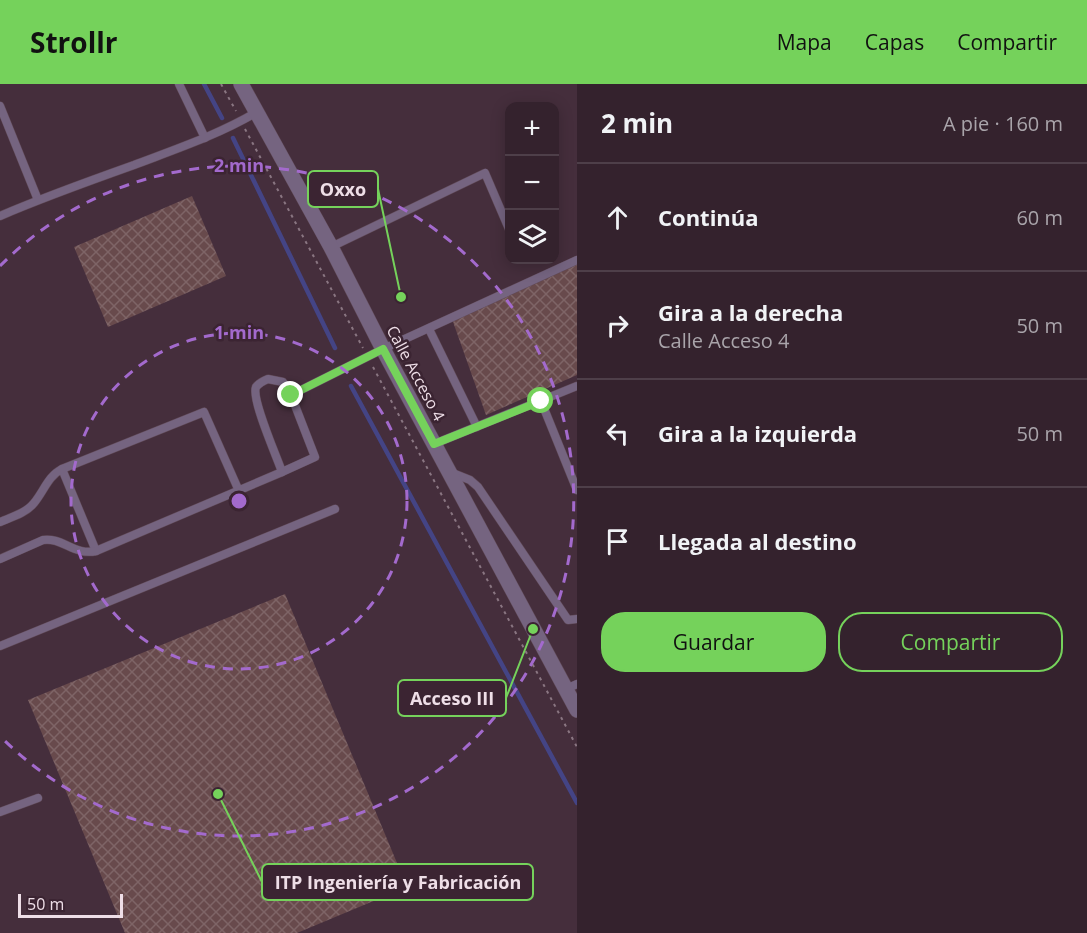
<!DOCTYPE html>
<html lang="es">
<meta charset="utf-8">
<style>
:root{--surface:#34222d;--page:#3c2a35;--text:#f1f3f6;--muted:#a9a4aa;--line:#4e3f49;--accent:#75d25b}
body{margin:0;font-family:"Open Sans",sans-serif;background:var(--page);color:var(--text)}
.controls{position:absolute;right:18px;top:18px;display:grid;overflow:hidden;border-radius:12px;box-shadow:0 3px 15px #0003}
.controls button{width:54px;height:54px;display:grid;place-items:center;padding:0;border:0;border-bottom:2px solid var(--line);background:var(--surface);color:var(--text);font:30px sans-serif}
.scale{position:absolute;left:18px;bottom:15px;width:105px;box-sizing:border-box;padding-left:6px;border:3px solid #eedee7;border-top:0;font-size:16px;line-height:21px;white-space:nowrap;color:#eedee7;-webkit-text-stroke:4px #3b2432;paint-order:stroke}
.stop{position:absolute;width:18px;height:18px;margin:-14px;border:4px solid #75d25b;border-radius:50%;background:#fff}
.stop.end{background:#75d25b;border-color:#fff;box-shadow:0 2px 6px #0008}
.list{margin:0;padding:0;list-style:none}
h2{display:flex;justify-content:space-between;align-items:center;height:78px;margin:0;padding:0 24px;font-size:26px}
h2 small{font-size:20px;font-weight:400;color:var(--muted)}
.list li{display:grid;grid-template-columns:39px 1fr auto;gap:18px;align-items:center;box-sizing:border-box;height:108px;padding:0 24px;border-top:2px solid var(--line)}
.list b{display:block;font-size:22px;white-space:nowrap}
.list p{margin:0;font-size:20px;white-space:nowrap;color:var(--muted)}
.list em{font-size:20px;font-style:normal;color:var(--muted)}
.actions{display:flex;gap:12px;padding:18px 24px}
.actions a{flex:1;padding:14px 0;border:2px solid var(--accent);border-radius:24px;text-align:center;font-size:21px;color:var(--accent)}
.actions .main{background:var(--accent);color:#111}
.icon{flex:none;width:33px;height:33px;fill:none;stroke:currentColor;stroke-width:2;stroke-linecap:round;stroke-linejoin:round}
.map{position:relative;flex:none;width:577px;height:849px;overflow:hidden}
header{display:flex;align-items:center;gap:36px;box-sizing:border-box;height:84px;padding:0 30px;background:var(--accent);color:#111}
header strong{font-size:28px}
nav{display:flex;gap:33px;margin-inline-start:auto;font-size:21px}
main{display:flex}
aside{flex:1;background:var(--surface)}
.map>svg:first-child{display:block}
</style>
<header>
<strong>Strollr</strong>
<nav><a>Mapa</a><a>Capas</a><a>Compartir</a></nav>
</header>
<main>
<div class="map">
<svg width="577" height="849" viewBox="0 0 577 849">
<defs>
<pattern id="building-cross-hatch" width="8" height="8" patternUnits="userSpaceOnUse" patternTransform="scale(1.5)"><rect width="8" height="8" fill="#684a4c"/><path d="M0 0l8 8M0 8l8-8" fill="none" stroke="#7e6466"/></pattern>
</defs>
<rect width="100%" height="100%" fill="#452e3c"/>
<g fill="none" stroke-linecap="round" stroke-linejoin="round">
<g stroke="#444485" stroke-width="4.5">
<polyline points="204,0 222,34"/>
<polyline points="233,54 335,264"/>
<polyline points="351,302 577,719"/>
</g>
</g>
<g fill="url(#building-cross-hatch)">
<polygon points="192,112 226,192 108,243 74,163"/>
<polygon points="577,178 577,291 486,331 452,235"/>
<polygon points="285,510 407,803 297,849 125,849 28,616"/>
</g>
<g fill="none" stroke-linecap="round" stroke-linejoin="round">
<g stroke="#604a57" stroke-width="9">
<g id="service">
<polyline points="179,0 205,54"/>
<polyline points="0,22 38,116"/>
<path d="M0,132c44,-19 89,-35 134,-51 42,-16 84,-30 123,-53"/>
<polyline points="331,163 485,89 509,145"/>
<polyline points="429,245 477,343"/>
<path d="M268,295l15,3 8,13 24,62 -33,15c-5,-15 -31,-73 -26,-85 3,-4 7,-6 12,-8z"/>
<polyline points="291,311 383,265 577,176"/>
<polyline points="541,317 577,406"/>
<polyline points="434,360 577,302"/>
<polyline points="450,388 470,396 478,403 568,536 577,535"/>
<polyline points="239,407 204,328 62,385 96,467 282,388"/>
<path d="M0,438c12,-5 26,-9 34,-19 10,-12 14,-27 28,-34"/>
<path d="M0,475l43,-19c19,-3 32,16 53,11"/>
<polyline points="0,562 335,425"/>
<polyline points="566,605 577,600"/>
<polyline points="0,728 38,714"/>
</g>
</g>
<g stroke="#604a57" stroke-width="16">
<polyline id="tertiary" points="241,0 331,163 383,265 577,626"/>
</g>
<g stroke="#8a7682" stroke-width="2" stroke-dasharray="3 4.5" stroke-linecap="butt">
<polyline points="221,0 236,27"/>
<polyline points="245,45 363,264"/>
<polyline points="373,283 577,663"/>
</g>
<use href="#service" stroke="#756480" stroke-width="8"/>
<use href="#tertiary" stroke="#756480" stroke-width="15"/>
</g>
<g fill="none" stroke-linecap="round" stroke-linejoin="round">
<polyline stroke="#75d25b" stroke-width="8" points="291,311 383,265 434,360 541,317"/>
</g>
<g fill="none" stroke="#a36acd" stroke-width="3" stroke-dasharray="10 8">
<circle cx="239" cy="417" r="168"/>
<path d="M0 182A335 335 0 1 1 0 652"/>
</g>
<g text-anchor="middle" stroke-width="5" stroke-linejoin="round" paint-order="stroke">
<g font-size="16" fill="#eedee7" stroke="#3b2432">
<text transform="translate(416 289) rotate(62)" y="6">Calle Acceso 4</text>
</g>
</g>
<circle cx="239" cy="417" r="9" fill="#a36acd" stroke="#3b2432" stroke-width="3"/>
<g font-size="18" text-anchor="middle" font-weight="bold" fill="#a36acd" stroke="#3b2432" stroke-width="5" stroke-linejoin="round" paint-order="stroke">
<text x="239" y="88">2 min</text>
<text x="239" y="255">1 min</text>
</g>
<path fill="none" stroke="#75d25b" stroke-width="2" d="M401 213L378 105M533 545L506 614M218 710L262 798"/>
<g fill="#75d25b" stroke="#3b2432" stroke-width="2">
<circle cx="401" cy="213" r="6"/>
<circle cx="533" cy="545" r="6"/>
<circle cx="218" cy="710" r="6"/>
</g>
<g fill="#3b2432" stroke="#75d25b" stroke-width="2">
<rect x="308" y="87" width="70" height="36" rx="6"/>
<rect x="398" y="596" width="108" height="36" rx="6"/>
<rect x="262" y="780" width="271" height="36" rx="6"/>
</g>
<g font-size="18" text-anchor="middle" font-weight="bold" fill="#eedee7">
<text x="343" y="112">Oxxo</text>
<text x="452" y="621">Acceso III</text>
<text x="398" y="805">ITP Ingeniería y Fabricación</text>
</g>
</svg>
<div class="controls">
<button>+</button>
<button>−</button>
<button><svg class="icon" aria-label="layers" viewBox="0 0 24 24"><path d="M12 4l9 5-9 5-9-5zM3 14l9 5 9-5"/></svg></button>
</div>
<div class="scale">50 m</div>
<div class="stop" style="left:541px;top:317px"></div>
<div class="stop end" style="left:291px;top:311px"></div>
</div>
<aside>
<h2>2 min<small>A pie · 160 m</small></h2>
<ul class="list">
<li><svg class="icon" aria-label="ahead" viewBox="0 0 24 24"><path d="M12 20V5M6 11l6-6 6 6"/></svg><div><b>Continúa</b></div><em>60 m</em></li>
<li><svg class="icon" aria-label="right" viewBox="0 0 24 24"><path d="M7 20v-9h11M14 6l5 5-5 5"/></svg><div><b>Gira a la derecha</b><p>Calle Acceso 4</p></div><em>50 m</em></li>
<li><svg class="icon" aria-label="left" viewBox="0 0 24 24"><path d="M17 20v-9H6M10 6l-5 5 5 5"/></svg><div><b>Gira a la izquierda</b></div><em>50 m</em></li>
<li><svg class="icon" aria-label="arrive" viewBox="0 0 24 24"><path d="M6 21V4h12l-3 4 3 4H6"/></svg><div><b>Llegada al destino</b></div></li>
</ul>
<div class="actions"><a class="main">Guardar</a><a>Compartir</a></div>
</aside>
</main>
